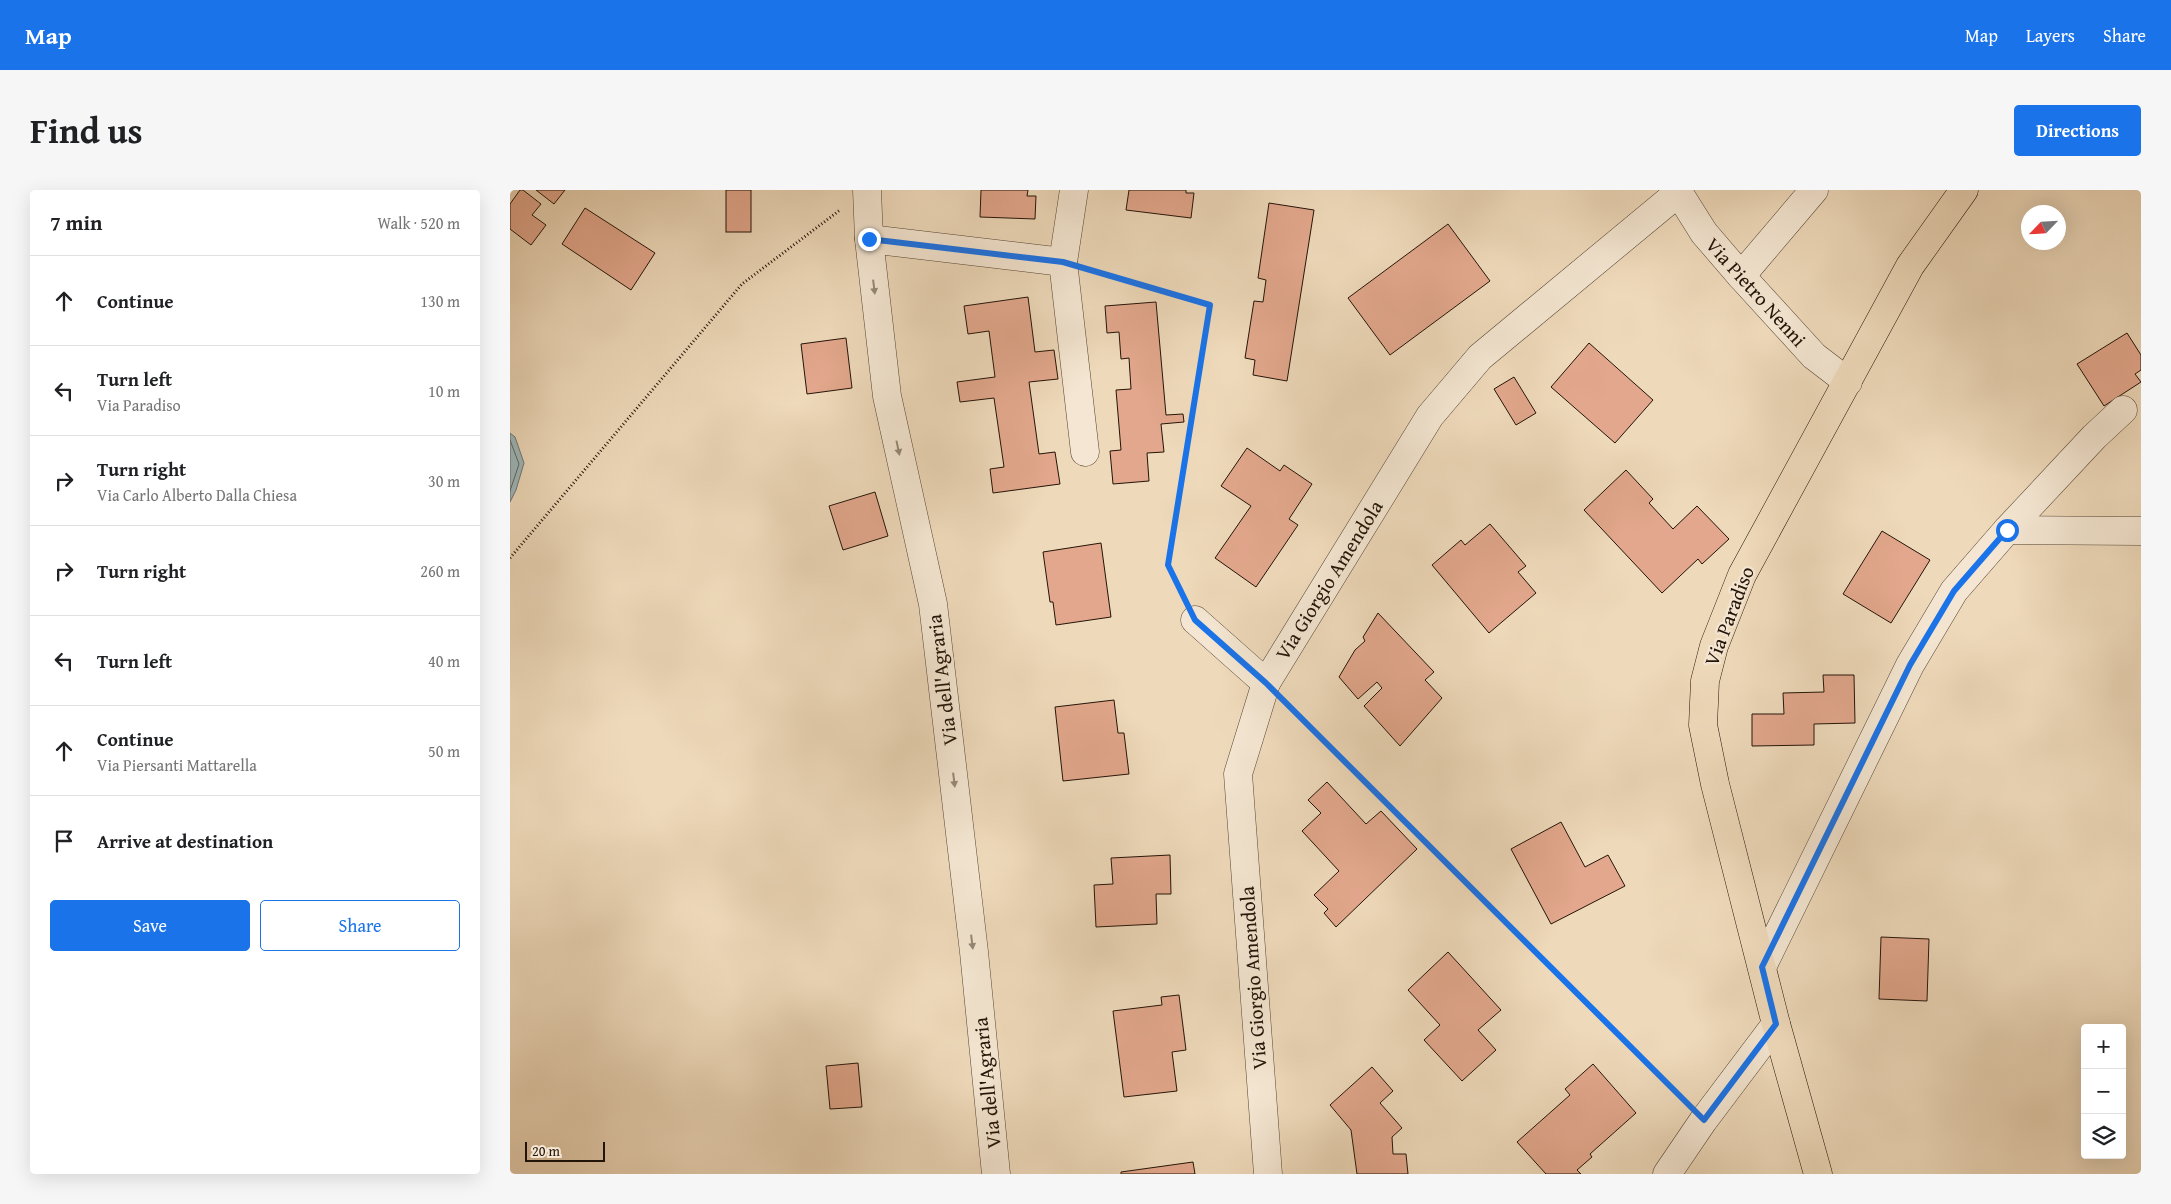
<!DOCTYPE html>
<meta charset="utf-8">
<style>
:root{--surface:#fff;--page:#f6f6f6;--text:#202124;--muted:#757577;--line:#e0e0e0;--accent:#1a73e8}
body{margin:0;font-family:"Gentium Book Plus",serif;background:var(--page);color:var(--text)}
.controls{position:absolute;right:15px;bottom:15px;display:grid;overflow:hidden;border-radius:5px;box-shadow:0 5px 20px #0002}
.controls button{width:45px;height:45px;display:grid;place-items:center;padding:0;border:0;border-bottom:1px solid var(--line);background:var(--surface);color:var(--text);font:25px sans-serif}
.compass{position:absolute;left:1511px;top:15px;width:45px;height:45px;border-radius:50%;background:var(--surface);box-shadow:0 5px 20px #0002;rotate:245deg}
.scale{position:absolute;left:15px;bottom:12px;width:80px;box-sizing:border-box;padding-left:5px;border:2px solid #231408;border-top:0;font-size:14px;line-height:18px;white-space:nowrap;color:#231408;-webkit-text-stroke:4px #f4e6d2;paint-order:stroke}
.stop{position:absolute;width:15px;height:15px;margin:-11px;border:4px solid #1a73e8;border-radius:50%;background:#fff}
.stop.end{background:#1a73e8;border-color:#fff;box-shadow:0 1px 5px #0008}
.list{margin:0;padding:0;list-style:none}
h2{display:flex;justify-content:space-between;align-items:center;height:65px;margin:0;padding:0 20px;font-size:21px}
h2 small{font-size:16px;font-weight:400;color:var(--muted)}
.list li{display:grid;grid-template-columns:32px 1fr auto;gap:15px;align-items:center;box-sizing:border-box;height:90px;padding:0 20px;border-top:1px solid var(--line)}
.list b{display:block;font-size:19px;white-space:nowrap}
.list p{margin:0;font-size:16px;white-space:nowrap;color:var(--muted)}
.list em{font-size:16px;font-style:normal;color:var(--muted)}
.actions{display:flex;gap:10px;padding:15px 20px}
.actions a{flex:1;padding:11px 0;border:1px solid var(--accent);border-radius:5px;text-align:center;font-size:18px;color:var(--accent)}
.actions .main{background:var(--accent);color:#fff}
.icon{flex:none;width:28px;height:28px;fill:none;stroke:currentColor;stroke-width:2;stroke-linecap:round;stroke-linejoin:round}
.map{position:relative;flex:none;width:1631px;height:984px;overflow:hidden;border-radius:5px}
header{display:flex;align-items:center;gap:30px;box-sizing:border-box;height:70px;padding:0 25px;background:var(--accent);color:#fff}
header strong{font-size:24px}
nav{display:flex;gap:28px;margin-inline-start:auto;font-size:18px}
.intro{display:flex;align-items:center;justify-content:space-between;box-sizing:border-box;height:120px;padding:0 30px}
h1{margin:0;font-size:35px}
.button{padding:12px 22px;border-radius:5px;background:var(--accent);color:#fff;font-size:18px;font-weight:700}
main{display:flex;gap:30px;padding:0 30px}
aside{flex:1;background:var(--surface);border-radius:5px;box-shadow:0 5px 20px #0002}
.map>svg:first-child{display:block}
</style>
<header>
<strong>Map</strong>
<nav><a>Map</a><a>Layers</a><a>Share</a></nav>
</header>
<div class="intro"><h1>Find us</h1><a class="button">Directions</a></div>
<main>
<aside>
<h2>7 min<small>Walk · 520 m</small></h2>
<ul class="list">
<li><svg class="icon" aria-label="ahead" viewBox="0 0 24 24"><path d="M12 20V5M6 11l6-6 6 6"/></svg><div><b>Continue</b></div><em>130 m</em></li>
<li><svg class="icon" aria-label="left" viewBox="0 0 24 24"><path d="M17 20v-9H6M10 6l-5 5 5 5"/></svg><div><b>Turn left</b><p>Via Paradiso</p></div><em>10 m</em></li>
<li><svg class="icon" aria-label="right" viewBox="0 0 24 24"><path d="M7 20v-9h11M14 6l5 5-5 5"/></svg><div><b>Turn right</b><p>Via Carlo Alberto Dalla Chiesa</p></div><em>30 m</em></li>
<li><svg class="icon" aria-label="right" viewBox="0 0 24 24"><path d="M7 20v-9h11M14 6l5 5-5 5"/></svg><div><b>Turn right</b></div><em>260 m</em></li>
<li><svg class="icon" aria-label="left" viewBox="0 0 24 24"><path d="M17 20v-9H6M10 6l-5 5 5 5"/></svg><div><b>Turn left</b></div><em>40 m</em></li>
<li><svg class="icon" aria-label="ahead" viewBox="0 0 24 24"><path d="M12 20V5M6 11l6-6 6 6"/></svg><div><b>Continue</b><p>Via Piersanti Mattarella</p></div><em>50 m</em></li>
<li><svg class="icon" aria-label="arrive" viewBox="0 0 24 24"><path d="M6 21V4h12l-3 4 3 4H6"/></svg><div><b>Arrive at destination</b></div></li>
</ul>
<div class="actions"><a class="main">Save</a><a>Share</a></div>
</aside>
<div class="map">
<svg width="1631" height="984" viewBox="0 0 1631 984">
<rect width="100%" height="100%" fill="#eed9ba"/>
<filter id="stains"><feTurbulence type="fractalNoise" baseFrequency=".004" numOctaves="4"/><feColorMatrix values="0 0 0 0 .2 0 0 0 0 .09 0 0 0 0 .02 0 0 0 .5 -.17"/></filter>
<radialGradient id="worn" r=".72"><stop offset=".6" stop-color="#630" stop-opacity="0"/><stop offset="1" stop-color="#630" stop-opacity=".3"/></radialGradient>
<polygon fill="#9eb7bb" stroke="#6d7673" points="0,243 5,247 14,273 6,300 0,312"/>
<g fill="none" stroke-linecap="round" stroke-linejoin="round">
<polyline stroke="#606662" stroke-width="1" points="0,250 9,274 0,301"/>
</g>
<g fill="#e2a78c" stroke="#231408">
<polygon points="10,0 13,0 31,14 22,25 36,35 21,55 0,39 0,14"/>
<polygon points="26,0 55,0 44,14"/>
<rect x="216" y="0" width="25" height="42"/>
<polygon points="471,0 518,0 517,6 526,6 525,29 470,27"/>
<polygon points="619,0 676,0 676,3 684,3 681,28 616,20"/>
<polygon points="759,13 804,20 777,191 743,185 745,170 735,168 744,111 753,112 756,90 748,88"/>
<polygon points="75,18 145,63 121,100 52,54"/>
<polygon points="938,34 980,91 880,165 838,108"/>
<polygon points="518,107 525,162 544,160 548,189 519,192 529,264 545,262 550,294 483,303 480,279 494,277 484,208 450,212 447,192 485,187 479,141 458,144 454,116"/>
<polygon points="646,112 656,225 673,224 674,232 651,234 654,262 637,263 639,291 603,294 600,261 611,260 606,200 621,199 619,168 611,169 609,142 597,143 595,116"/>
<polygon points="1617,143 1631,165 1631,180 1625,184 1631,192 1594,216 1567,174"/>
<polygon points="336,148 342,198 297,204 291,154"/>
<polygon points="1079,153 1143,210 1105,253 1041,197"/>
<polygon points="1004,187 1026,223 1006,235 984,199"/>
<polygon points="737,258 770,281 774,275 802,294 779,329 788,335 746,397 705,368 741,316 711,296"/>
<polygon points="1116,280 1143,309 1139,313 1163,339 1187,316 1219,349 1192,374 1188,369 1152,403 1074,320"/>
<polygon points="365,302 378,346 333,360 319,316"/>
<polygon points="980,334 1016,376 1008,382 1026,403 979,443 922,375 951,350 955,355"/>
<polygon points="1372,341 1420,370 1381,433 1333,404"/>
<polygon points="591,353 601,427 546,435 543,412 540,412 533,362"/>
<polygon points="868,423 924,482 915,490 932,508 890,556 854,516 872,498 867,492 848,509 829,487 845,460 855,451 853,447"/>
<polygon points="1313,485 1344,485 1345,533 1304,534 1304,555 1242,556 1242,524 1274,524 1273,503 1314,502"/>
<polygon points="604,510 608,543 614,543 619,584 553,591 545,517"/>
<polygon points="817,592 856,634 871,621 907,659 826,737 814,723 818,719 804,705 829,681 792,641 811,623 798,610"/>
<polygon points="1051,632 1075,677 1098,665 1115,696 1041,734 1001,659"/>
<polygon points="660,665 661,704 646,704 647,734 586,737 584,695 603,694 601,668"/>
<polygon points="1371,747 1419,749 1417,811 1369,809"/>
<polygon points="938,762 991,820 968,840 986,860 952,891 914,850 930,835 898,800"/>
<polygon points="669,805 676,860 662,862 667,901 614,907 603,821 652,815 651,807"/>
<polygon points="348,873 352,917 320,919 316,876"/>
<polygon points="1083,874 1126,923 1080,964 1082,967 1067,980 1071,984 1036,984 1007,952 1060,905 1055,899"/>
<polygon points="862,877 883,901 870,913 892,938 882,947 883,964 896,964 898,984 847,984 841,940 820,915"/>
<polygon points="683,972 685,984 611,984 611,982"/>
</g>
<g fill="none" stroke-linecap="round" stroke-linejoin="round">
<g stroke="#564534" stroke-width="29">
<g id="minor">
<polyline points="357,0 359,49 377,206 423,414 464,762 486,984"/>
<polyline points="564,0 553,72 575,262"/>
<polyline points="1167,0 1194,43 1231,86 1304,166 1338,192"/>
<polyline points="359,49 553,72"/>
<polyline points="1231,86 1304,0"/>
<polyline points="1497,340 1631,341"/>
<polyline points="685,430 756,493"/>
<polyline points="1252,777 1400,475 1444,401 1497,340 1584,247 1613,220"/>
<polyline points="758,984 728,584 756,493 920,226 970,167 1168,3"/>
<polyline points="1157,984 1193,931 1266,834"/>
</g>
</g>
<g stroke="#231408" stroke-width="29">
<polyline id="major" points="1308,984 1266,834 1205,594 1193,535 1195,491 1204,456 1232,385 1400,76 1454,0"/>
</g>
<g stroke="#231408" stroke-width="3" stroke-dasharray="1 2.5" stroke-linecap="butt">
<polyline points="580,80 700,115 658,375 674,407"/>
<polyline points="0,368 232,94 330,20"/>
<polyline points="777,515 1174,911"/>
</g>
<use href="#minor" stroke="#f4e6d2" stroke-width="28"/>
<use href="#major" stroke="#eed9ba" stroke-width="28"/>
</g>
<defs><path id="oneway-solid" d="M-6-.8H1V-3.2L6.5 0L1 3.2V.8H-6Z" transform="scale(1.25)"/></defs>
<g fill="#968877">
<use href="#oneway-solid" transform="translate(364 97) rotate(83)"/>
<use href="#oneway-solid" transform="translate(388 258) rotate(78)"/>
<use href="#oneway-solid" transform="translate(444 590) rotate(83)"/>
<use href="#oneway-solid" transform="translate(462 752) rotate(83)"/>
</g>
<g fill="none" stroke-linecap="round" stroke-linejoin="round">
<polyline stroke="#1a73e8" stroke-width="6" points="359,49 553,72 700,115 658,375 685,430 756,493 1194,930 1266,834 1252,777 1400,475 1444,401 1497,340"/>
</g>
<g text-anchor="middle" stroke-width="4.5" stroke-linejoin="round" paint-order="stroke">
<g font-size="20" fill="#231408" stroke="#f4e6d2">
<text transform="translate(1246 102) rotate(48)" y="7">Via Pietro Nenni</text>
<text transform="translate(819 390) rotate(-58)" y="7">Via Giorgio Amendola</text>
<text transform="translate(1219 426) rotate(-69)" y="7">Via Paradiso</text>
<text transform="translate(432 490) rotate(-97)" y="7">Via dell'Agraria</text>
<text transform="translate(743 788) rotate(-94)" y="7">Via Giorgio Amendola</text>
<text transform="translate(477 893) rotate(-96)" y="7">Via dell'Agraria</text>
</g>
</g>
<rect width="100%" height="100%" filter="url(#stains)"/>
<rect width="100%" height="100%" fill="url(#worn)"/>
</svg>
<div class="controls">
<button>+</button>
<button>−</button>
<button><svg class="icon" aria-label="layers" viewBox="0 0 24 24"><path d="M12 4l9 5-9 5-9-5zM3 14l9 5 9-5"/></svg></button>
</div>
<svg class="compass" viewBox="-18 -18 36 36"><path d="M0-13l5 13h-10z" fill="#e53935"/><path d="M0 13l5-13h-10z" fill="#757577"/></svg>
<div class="scale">20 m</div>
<div class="stop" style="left:1497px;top:340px"></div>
<div class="stop end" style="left:359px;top:49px"></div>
</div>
</main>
